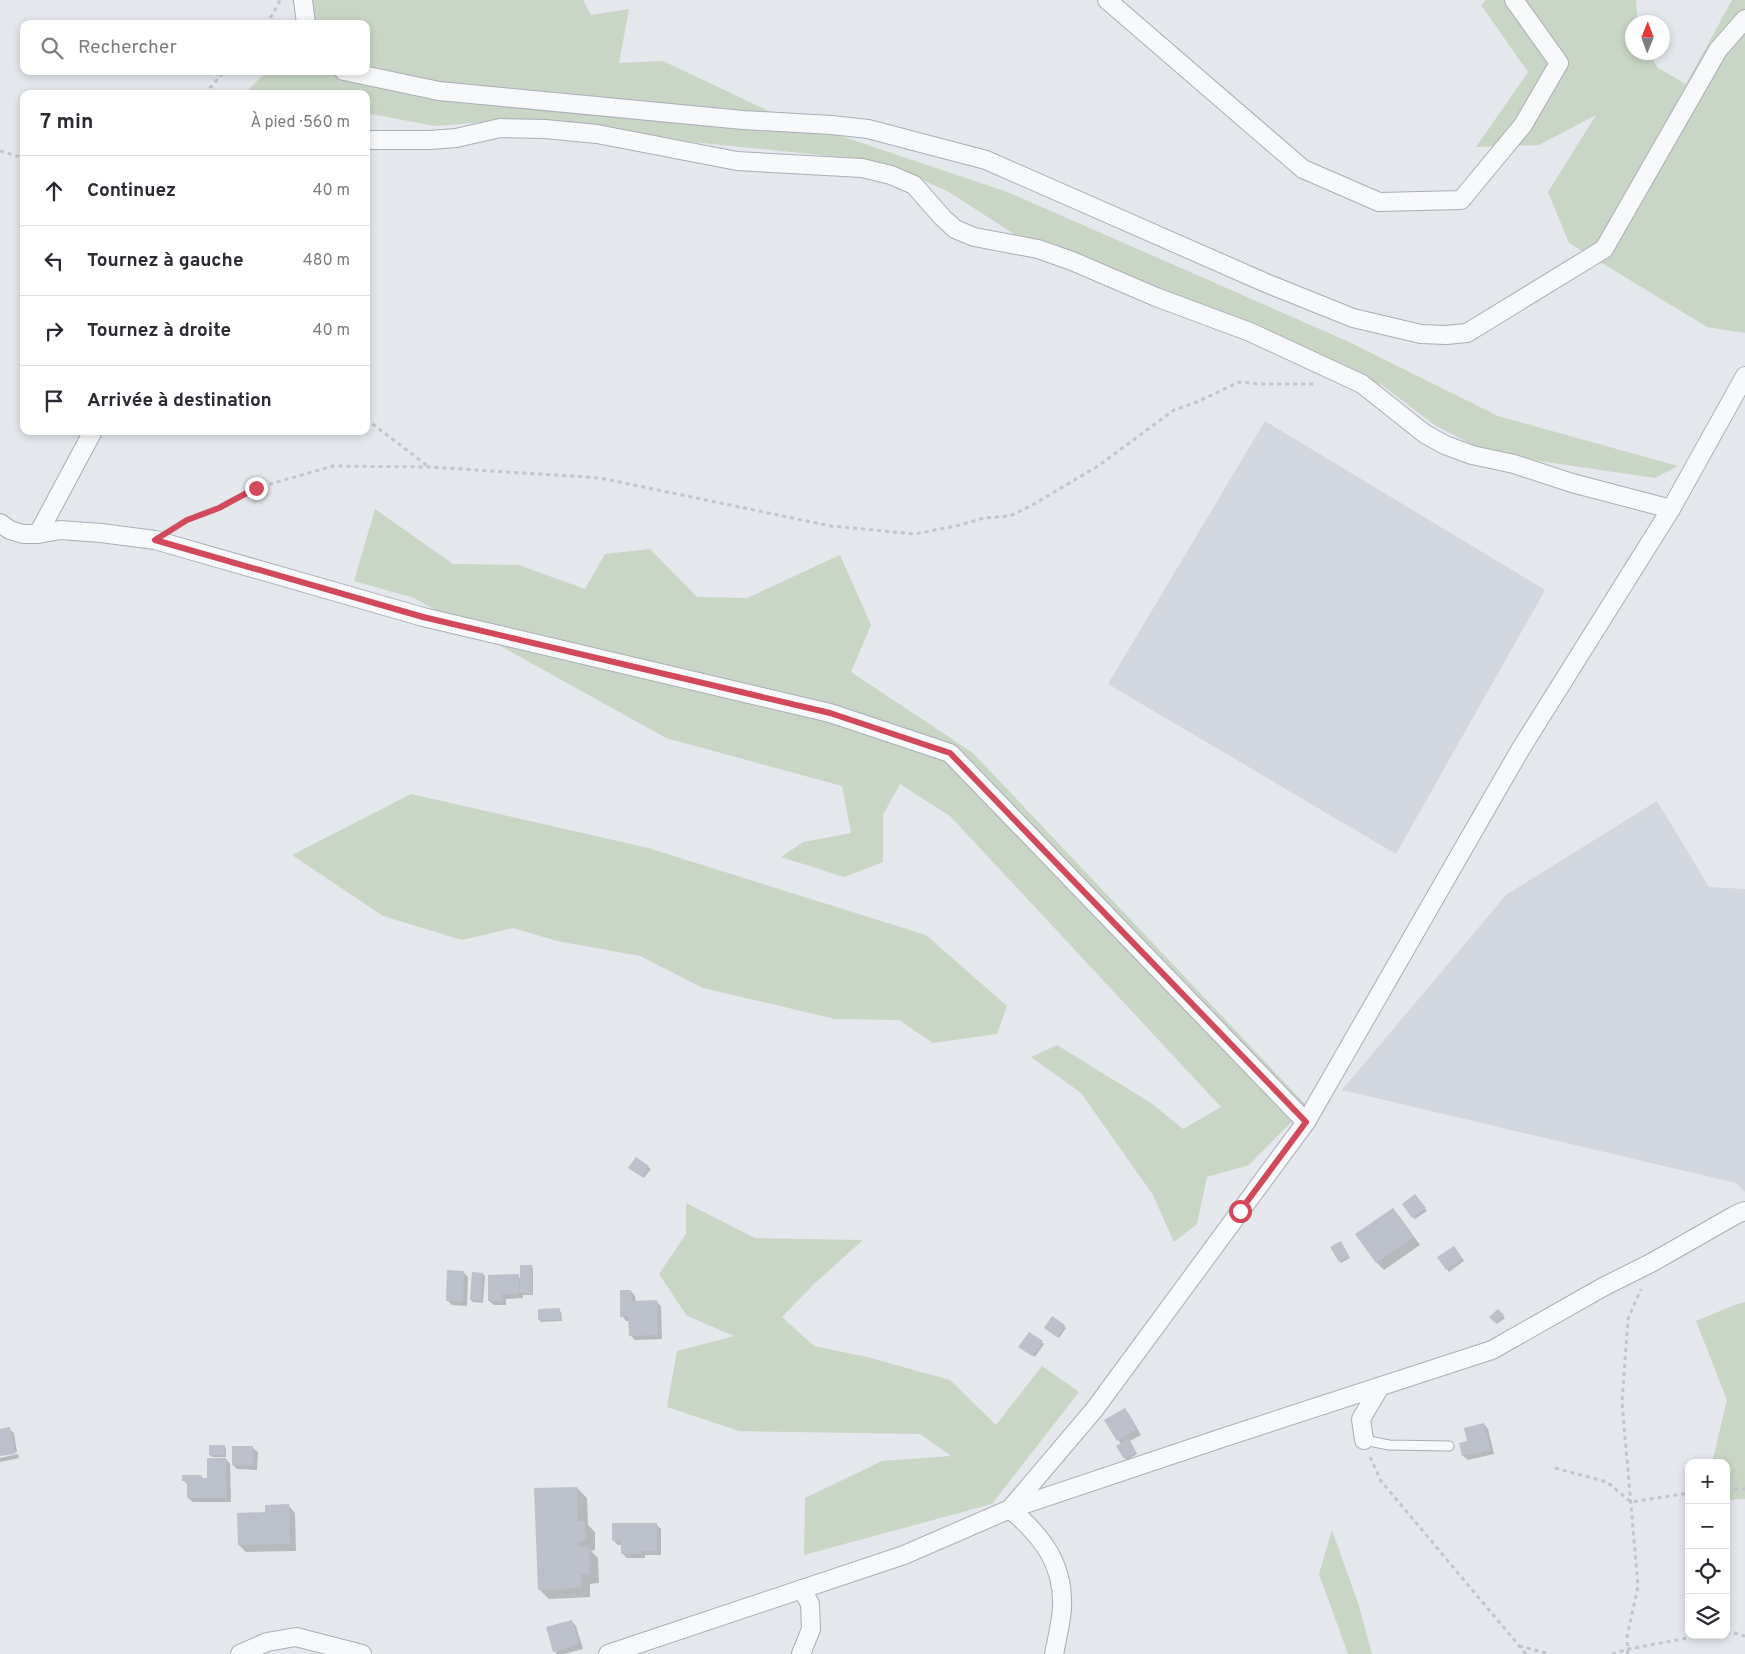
<!DOCTYPE html>
<html lang="fr">
<meta charset="utf-8">
<style>
:root{--surface:#fff;--page:#f7f7f7;--text:#2b2b33;--muted:#7c7c81;--line:#e1e1e2}
body{margin:0;font-family:Overpass,sans-serif;background:var(--page);color:var(--text)}
.controls{position:absolute;right:15px;bottom:15px;display:grid;overflow:hidden;border-radius:10px;box-shadow:0 2px 8px #0003}
.controls button{width:45px;height:45px;display:grid;place-items:center;padding:0;border:0;border-bottom:1px solid var(--line);background:var(--surface);color:var(--text);font:25px sans-serif}
.compass{position:absolute;left:1625px;top:15px;width:45px;height:45px;border-radius:50%;background:var(--surface);box-shadow:0 2px 8px #0003;rotate:1deg}
.stop{position:absolute;width:15px;height:15px;margin:-11px;border:4px solid #d1495b;border-radius:50%;background:#fff}
.stop.end{background:#d1495b;border-color:#fff;box-shadow:0 1px 5px #0008}
.list{margin:0;padding:0;list-style:none}
h2{display:flex;justify-content:space-between;align-items:center;height:65px;margin:0;padding:0 20px;font-size:21px}
h2 small{font-size:16px;font-weight:400;color:var(--muted)}
.list li{display:grid;grid-template-columns:32px 1fr auto;gap:15px;align-items:center;box-sizing:border-box;height:70px;padding:0 20px;border-top:1px solid var(--line)}
.list b{display:block;font-size:19px;white-space:nowrap}
.list em{font-size:16px;font-style:normal;color:var(--muted)}
.icon{flex:none;width:28px;height:28px;fill:none;stroke:currentColor;stroke-width:2;stroke-linecap:round;stroke-linejoin:round}
.map{position:relative;flex:none;width:1745px;height:1654px;overflow:hidden}
.search{position:absolute;background:var(--surface);box-shadow:0 2px 8px #0003;left:20px;top:20px;width:350px;height:55px;display:flex;align-items:center;gap:12px;box-sizing:border-box;padding:0 18px;border-radius:10px;color:var(--muted);font-size:19px}
.panel{position:absolute;background:var(--surface);box-shadow:0 2px 8px #0003;left:20px;top:90px;width:350px;height:345px;border-radius:10px}
.map>svg:first-child{display:block}
</style>
<div class="map">
<svg width="1745" height="1654" viewBox="0 0 1745 1654">
<rect width="100%" height="100%" fill="#e4e7ec"/>
<g fill="#d2d6de">
<polygon points="1265,421 1545,590 1396,854 1108,684"/>
<polygon points="1657,801 1709,887 1745,889 1745,1192 1736,1183 1342,1090 1506,895"/>
</g>
<g fill="#c9d6c5">
<polygon points="313,0 583,0 591,15 629,9 619,63 663,61 773,113 1010,193 1347,341 1498,416 1678,466 1655,478 1491,454 1436,426 1383,386 1256,324 1017,236 949,192 903,171 860,159 692,142 527,119 435,126 366,113 366,94 260,94 247,91 267,71 366,71 366,24 304,24"/>
<polygon points="1486,0 1636,0 1638,22 1632,22 1632,52 1649,53 1658,68 1686,84 1732,0 1745,0 1745,333 1707,327 1569,243 1548,192 1596,115 1539,145 1476,147 1528,72 1481,5"/>
<polygon points="375,509 453,564 519,565 585,589 605,554 650,549 697,597 747,598 840,555 871,625 851,672 973,753 1307,1106 1249,1165 1207,1177 1197,1224 1174,1242 1153,1195 1081,1093 1031,1057 1057,1045 1151,1103 1183,1129 1221,1107 950,816 900,784 883,815 883,862 844,877 781,857 803,842 851,833 842,786 666,738 414,598 354,581"/>
<polygon points="411,794 648,848 926,935 1007,1006 997,1034 933,1043 899,1020 835,1019 703,988 640,956 557,941 513,928 462,940 383,916 292,855"/>
<polygon points="686,1203 755,1238 863,1240 815,1283 782,1317 814,1346 867,1357 950,1380 996,1425 1042,1366 1079,1392 992,1504 804,1555 805,1498 882,1461 951,1456 920,1434 739,1431 667,1407 677,1351 734,1336 687,1316 659,1274 686,1234"/>
<polygon points="1745,1302 1745,1499 1726,1500 1726,1463 1712,1463 1727,1400 1696,1321 1732,1306"/>
<polygon points="1332,1530 1359,1606 1372,1654 1348,1654 1319,1574"/>
</g>
<g fill="#0003">
<polygon points="636,1159 651,1169 644,1178 632,1169"/>
<polygon points="1417,1198 1427,1211 1415,1219 1413,1217"/>
<polygon points="1393,1210 1400,1217 1420,1245 1384,1270 1377,1263 1357,1234"/>
<polygon points="1342,1245 1350,1258 1341,1263 1340,1261"/>
<polygon points="1456,1249 1464,1261 1449,1272 1439,1258"/>
<polygon points="531,1266 533,1268 533,1295 523,1295 523,1298 506,1299 506,1305 494,1305 489,1301 518,1276 521,1279"/>
<polygon points="463,1272 468,1277 467,1306 452,1305 447,1300"/>
<polygon points="483,1274 485,1276 483,1303 473,1302 471,1300"/>
<polygon points="631,1291 635,1296 636,1302 656,1301 661,1306 662,1339 635,1340 630,1335 629,1321 626,1321 622,1316"/>
<polygon points="559,1310 561,1312 562,1321 541,1322 539,1320"/>
<polygon points="1498,1310 1505,1318 1497,1324 1491,1317"/>
<polygon points="1064,1326 1066,1328 1059,1338 1048,1330"/>
<polygon points="1029,1333 1044,1344 1035,1357 1022,1349"/>
<polygon points="1125,1409 1129,1414 1141,1435 1130,1441 1137,1454 1127,1460 1125,1458 1121,1444 1106,1420"/>
<polygon points="1484,1424 1488,1429 1494,1454 1468,1460 1463,1456 1469,1442"/>
<polygon points="9,1429 14,1433 17,1452 0,1455 0,1431"/>
<polygon points="224,1446 226,1448 226,1457 212,1457 210,1455"/>
<polygon points="253,1448 258,1452 257,1470 237,1469 233,1465"/>
<polygon points="18,1454 19,1458 0,1462 0,1458"/>
<polygon points="226,1459 230,1464 231,1502 193,1502 188,1498 188,1485 184,1481 201,1476 204,1479 208,1479"/>
<polygon points="577,1488 587,1498 588,1525 595,1532 595,1550 591,1551 598,1558 599,1583 590,1584 590,1597 549,1599 539,1589"/>
<polygon points="288,1505 295,1513 296,1551 246,1552 239,1545 266,1514"/>
<polygon points="656,1524 661,1529 661,1555 645,1555 645,1558 627,1558 622,1553 622,1545 618,1545 613,1540"/>
<polygon points="571,1621 576,1626 583,1649 564,1654 557,1654 554,1651"/>
</g>
<g fill="#bbc0ca">
<polygon points="636,1157 649,1166 642,1177 628,1168"/>
<polygon points="1415,1194 1426,1208 1412,1218 1402,1204"/>
<polygon points="1393,1208 1414,1237 1376,1263 1355,1234"/>
<polygon points="1341,1241 1349,1256 1339,1262 1330,1247"/>
<polygon points="1454,1246 1463,1259 1446,1270 1437,1257"/>
<polygon points="520,1265 532,1265 532,1294 520,1293"/>
<polygon points="447,1270 464,1271 463,1301 446,1301"/>
<polygon points="472,1272 483,1273 481,1301 470,1300"/>
<polygon points="519,1274 519,1294 502,1294 502,1301 488,1301 488,1275"/>
<polygon points="620,1290 631,1290 632,1301 657,1300 658,1335 629,1336 628,1316 620,1317"/>
<polygon points="560,1308 560,1320 538,1320 538,1309"/>
<polygon points="1498,1309 1504,1315 1495,1323 1489,1317"/>
<polygon points="1052,1316 1065,1325 1057,1337 1044,1328"/>
<polygon points="1029,1332 1043,1341 1032,1356 1018,1347"/>
<polygon points="1125,1408 1137,1430 1117,1441 1104,1420"/>
<polygon points="1484,1423 1491,1450 1462,1456 1459,1443 1467,1441 1464,1428"/>
<polygon points="10,1427 15,1454 0,1456 0,1429"/>
<polygon points="1129,1439 1136,1452 1124,1459 1116,1446"/>
<rect x="209" y="1445" width="16" height="10"/>
<polygon points="232,1446 253,1446 253,1466 232,1465"/>
<polygon points="207,1458 226,1458 227,1498 187,1498 187,1481 182,1481 182,1475 201,1475 201,1478 207,1478"/>
<polygon points="577,1487 578,1521 585,1521 586,1541 579,1541 579,1547 589,1547 590,1574 581,1574 581,1588 538,1590 534,1488"/>
<polygon points="289,1504 290,1544 238,1545 237,1513 265,1512 265,1505"/>
<polygon points="612,1523 657,1523 657,1551 641,1551 641,1554 621,1554 621,1541 612,1541"/>
<polygon points="572,1620 579,1644 553,1652 546,1627"/>
</g>
<g fill="none" stroke-linecap="round" stroke-linejoin="round">
<g stroke="#a9aeb7" stroke-width="11">
<polyline id="lane" points="1364,1440 1389,1445 1449,1446"/>
</g>
<g stroke="#a9aeb7" stroke-width="20">
<g id="street">
<polyline points="303,0 306,24"/>
<polyline points="1107,0 1303,169 1379,202 1461,200 1523,125 1559,63 1514,0"/>
<polyline points="344,71 439,91 743,120 832,125 868,129 986,160 1266,283 1353,318 1421,334 1446,335 1467,333 1604,249 1718,50 1745,19"/>
<polyline points="366,140 430,140 456,138 500,128 545,129 597,134 737,161 862,168 891,175 914,185 942,217 955,229 974,237 1038,249 1072,261 1156,297 1250,332 1362,384 1425,434 1445,445 1472,455 1514,464 1572,483 1671,509"/>
<polyline points="0,523 10,530 23,534 38,534 60,530 101,533 155,540 423,617 830,713 950,753 1306,1122"/>
<polyline points="38,534 93,431"/>
<polyline points="1364,1440 1361,1419 1380,1387"/>
<polyline points="240,1654 267,1642 296,1637 362,1654"/>
<polyline points="608,1654 904,1555 1010,1509 1094,1410 1306,1122 1520,750 1671,509 1745,376"/>
<polyline points="801,1654 811,1629 810,1604 802,1589"/>
<path d="M1054,1654c3,-15 7,-31 8,-46 2,-44 -20,-72 -52,-99l215,-72 267,-87 111,-63 48,-24 86,-49 8,-3"/>
</g>
</g>
<g stroke="#c2c5cb" stroke-width="3" stroke-dasharray="4 4" stroke-linecap="butt">
<polyline points="265,24 273,14 280,0"/>
<polyline points="204,94 225,71"/>
<polyline points="0,151 24,158"/>
<polyline points="366,419 429,467"/>
<polyline points="175,528 187,521 219,507 256,488 333,466 430,467 600,478 831,526 915,534 956,526 984,518 1010,516 1034,504 1098,466 1174,410 1197,402 1239,382 1261,384 1317,384"/>
<polyline points="1370,1457 1381,1481 1526,1654"/>
<polyline points="1555,1468 1607,1482 1631,1502 1689,1493"/>
<polyline points="1726,1489 1745,1489"/>
<polyline points="1726,1633 1734,1633 1745,1636"/>
<polyline points="1519,1646 1550,1654"/>
<polyline points="1612,1654 1628,1649 1704,1635"/>
<polyline points="1628,1654 1627,1637 1638,1586 1622,1402 1628,1319 1641,1289"/>
</g>
<use href="#lane" stroke="#f7f8fa" stroke-width="9"/>
<use href="#street" stroke="#f7f8fa" stroke-width="18"/>
</g>
<g fill="none" stroke-linecap="round" stroke-linejoin="round">
<polyline stroke="#d1495b" stroke-width="6" points="256,488 219,508 187,520 155,540 423,617 830,713 950,753 1306,1122 1240,1211"/>
</g>
</svg>
<div class="controls">
<button>+</button>
<button>−</button>
<button><svg class="icon" aria-label="locate" viewBox="0 0 24 24"><circle cx="12" cy="12" r="6"/><path d="M12 2v4M12 18v4M2 12h4M18 12h4"/></svg></button>
<button><svg class="icon" aria-label="layers" viewBox="0 0 24 24"><path d="M12 4l9 5-9 5-9-5zM3 14l9 5 9-5"/></svg></button>
</div>
<svg class="compass" viewBox="-18 -18 36 36"><path d="M0-13l5 13h-10z" fill="#e53935"/><path d="M0 13l5-13h-10z" fill="#7c7c81"/></svg>
<div class="stop" style="left:1240px;top:1211px"></div>
<div class="stop end" style="left:256px;top:488px"></div>
<div class="search"><svg class="icon" aria-label="search" viewBox="0 0 24 24"><circle cx="10" cy="10" r="6"/><path d="M15 15l6 6"/></svg>Rechercher</div>
<section class="panel">
<h2>7 min<small>À pied · 560 m</small></h2>
<ul class="list">
<li><svg class="icon" aria-label="ahead" viewBox="0 0 24 24"><path d="M12 20V5M6 11l6-6 6 6"/></svg><div><b>Continuez</b></div><em>40 m</em></li>
<li><svg class="icon" aria-label="left" viewBox="0 0 24 24"><path d="M17 20v-9H6M10 6l-5 5 5 5"/></svg><div><b>Tournez à gauche</b></div><em>480 m</em></li>
<li><svg class="icon" aria-label="right" viewBox="0 0 24 24"><path d="M7 20v-9h11M14 6l5 5-5 5"/></svg><div><b>Tournez à droite</b></div><em>40 m</em></li>
<li><svg class="icon" aria-label="arrive" viewBox="0 0 24 24"><path d="M6 21V4h12l-3 4 3 4H6"/></svg><div><b>Arrivée à destination</b></div></li>
</ul>
</section>
</div>
